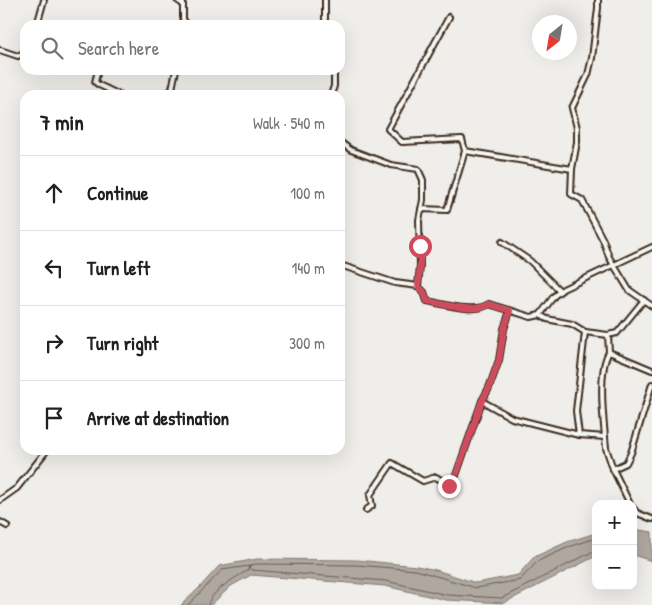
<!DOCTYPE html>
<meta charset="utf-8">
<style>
:root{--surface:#fff;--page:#f2f2f2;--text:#202124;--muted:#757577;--line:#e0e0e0}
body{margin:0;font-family:"Patrick Hand",sans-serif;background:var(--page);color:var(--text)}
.controls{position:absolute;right:15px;bottom:15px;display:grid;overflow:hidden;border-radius:10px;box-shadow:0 5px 20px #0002}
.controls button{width:45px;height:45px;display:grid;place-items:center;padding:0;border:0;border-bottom:1px solid var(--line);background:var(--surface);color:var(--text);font:25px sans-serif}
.compass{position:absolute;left:532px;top:15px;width:45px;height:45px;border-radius:50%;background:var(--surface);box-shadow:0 5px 20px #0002;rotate:210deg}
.stop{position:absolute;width:15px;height:15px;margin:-11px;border:4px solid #d1495b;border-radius:50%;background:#fff}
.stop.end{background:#d1495b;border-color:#fff;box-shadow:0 1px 5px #0008}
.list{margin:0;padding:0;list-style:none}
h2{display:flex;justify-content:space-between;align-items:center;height:65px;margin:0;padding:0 20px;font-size:21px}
h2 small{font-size:16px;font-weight:400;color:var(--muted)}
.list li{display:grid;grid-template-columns:32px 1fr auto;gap:15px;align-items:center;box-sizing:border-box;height:75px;padding:0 20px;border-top:1px solid var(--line)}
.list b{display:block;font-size:19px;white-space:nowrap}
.list em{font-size:16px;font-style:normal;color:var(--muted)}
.icon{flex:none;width:28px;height:28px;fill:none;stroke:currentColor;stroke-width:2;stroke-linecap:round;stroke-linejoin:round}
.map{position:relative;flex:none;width:652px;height:605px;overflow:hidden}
.search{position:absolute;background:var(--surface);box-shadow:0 5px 20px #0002;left:20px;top:20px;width:325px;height:55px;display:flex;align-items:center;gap:12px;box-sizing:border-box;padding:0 18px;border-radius:15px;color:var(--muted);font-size:19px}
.panel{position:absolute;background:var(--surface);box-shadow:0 5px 20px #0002;left:20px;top:90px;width:325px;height:365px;border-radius:15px}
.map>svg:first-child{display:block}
</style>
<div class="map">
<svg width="652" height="605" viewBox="0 0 652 605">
<rect width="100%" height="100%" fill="#efeeea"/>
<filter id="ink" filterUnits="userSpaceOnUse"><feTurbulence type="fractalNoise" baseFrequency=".02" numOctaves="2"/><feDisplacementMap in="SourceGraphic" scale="10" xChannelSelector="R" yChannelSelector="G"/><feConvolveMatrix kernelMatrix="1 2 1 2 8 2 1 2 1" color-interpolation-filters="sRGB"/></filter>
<g filter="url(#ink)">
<g fill="#afa8a1" stroke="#81766d">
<polygon points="633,529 652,532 652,561 633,555"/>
<polygon points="596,533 596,556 504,603 446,600 385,586 251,575 231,586 211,605 181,605 199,588 219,566 257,559 357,560 417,566 436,570 476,583 518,575 534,557 567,542"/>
</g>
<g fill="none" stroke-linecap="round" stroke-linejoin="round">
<g stroke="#695c52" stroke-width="1">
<polyline points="596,538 569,547 538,561 520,580 476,588 416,570 357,565 257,564 251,565 249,567 252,570 386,581 447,595 502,598 592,552 596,552"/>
<path d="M188,605l34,-35 27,-4 -1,4c-11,7 -38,21 -40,35"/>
</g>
<g stroke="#3b2a1e" stroke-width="8">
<g id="street">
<polyline points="177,0 183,4 183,19 187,25"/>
<polyline points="325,0 325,25"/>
<polyline points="598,0 598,8 592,58 588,75 572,108 577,128 577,142 572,169 571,194 582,200 603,240 609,257 629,290 652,306"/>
<polyline points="449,17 388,129 402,142 462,139 465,151 572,169"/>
<polyline points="37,25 44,0"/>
<polyline points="0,50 18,56 25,52"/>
<polyline points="98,70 95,82 99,85 120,95"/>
<polyline points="167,95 172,89 176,70"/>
<polyline points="331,95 334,86 334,70"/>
<polyline points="340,142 351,150 391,165 418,169 423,180 423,200 419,220 420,266 418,286"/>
<polyline points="421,209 447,210 465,151"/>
<polyline points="502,242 530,261 560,291"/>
<path d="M340,265l55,18 23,3 6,6 3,9c17,3 48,13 62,3l42,13 9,-2 14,-19 9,-7 89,-42"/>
<polyline points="540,315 547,319 572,324 585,332 608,335 617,333 644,300"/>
<polyline points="608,335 609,352 652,370"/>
<path d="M482,401l30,17 67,17 26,2c-2,-21 -7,-67 4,-85"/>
<polyline points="579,435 576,411 585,332"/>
<polyline points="605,437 606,448 613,469 626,463 631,453 652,384"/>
<polyline points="613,469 630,504"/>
<polyline points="0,500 17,488 47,450"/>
<polyline points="633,508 637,513 652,519"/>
<polyline points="366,510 372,506 370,495 392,463 423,481 436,477 449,485 454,481 482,401 489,388 499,360 504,329 510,311"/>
<polyline points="0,522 7,526"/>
</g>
</g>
<use href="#street" stroke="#f6f6f2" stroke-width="4"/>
</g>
</g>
<g fill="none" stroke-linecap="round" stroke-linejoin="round" filter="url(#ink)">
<path stroke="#d1495b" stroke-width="6" d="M420,246v20l-2,20 6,6 3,9c17,3 48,13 62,3l21,7 -6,18 -5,31 -10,28 -7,13 -28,80 -5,5"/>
</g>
</svg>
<div class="controls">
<button>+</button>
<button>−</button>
</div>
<svg class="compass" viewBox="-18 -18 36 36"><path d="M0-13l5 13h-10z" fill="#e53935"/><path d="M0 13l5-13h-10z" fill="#757577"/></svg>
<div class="stop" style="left:420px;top:246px"></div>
<div class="stop end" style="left:449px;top:486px"></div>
<div class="search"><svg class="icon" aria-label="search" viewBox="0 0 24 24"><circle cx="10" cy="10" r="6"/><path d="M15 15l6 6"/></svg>Search here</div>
<section class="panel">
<h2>7 min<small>Walk · 540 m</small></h2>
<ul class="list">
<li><svg class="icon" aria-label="ahead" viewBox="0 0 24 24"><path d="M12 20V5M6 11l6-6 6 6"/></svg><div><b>Continue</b></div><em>100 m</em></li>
<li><svg class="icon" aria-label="left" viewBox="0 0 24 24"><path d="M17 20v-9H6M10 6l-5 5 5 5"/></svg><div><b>Turn left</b></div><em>140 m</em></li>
<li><svg class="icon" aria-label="right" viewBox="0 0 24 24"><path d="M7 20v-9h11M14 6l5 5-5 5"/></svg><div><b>Turn right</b></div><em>300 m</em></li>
<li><svg class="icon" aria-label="arrive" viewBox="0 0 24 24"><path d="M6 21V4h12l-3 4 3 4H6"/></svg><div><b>Arrive at destination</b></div></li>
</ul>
</section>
</div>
